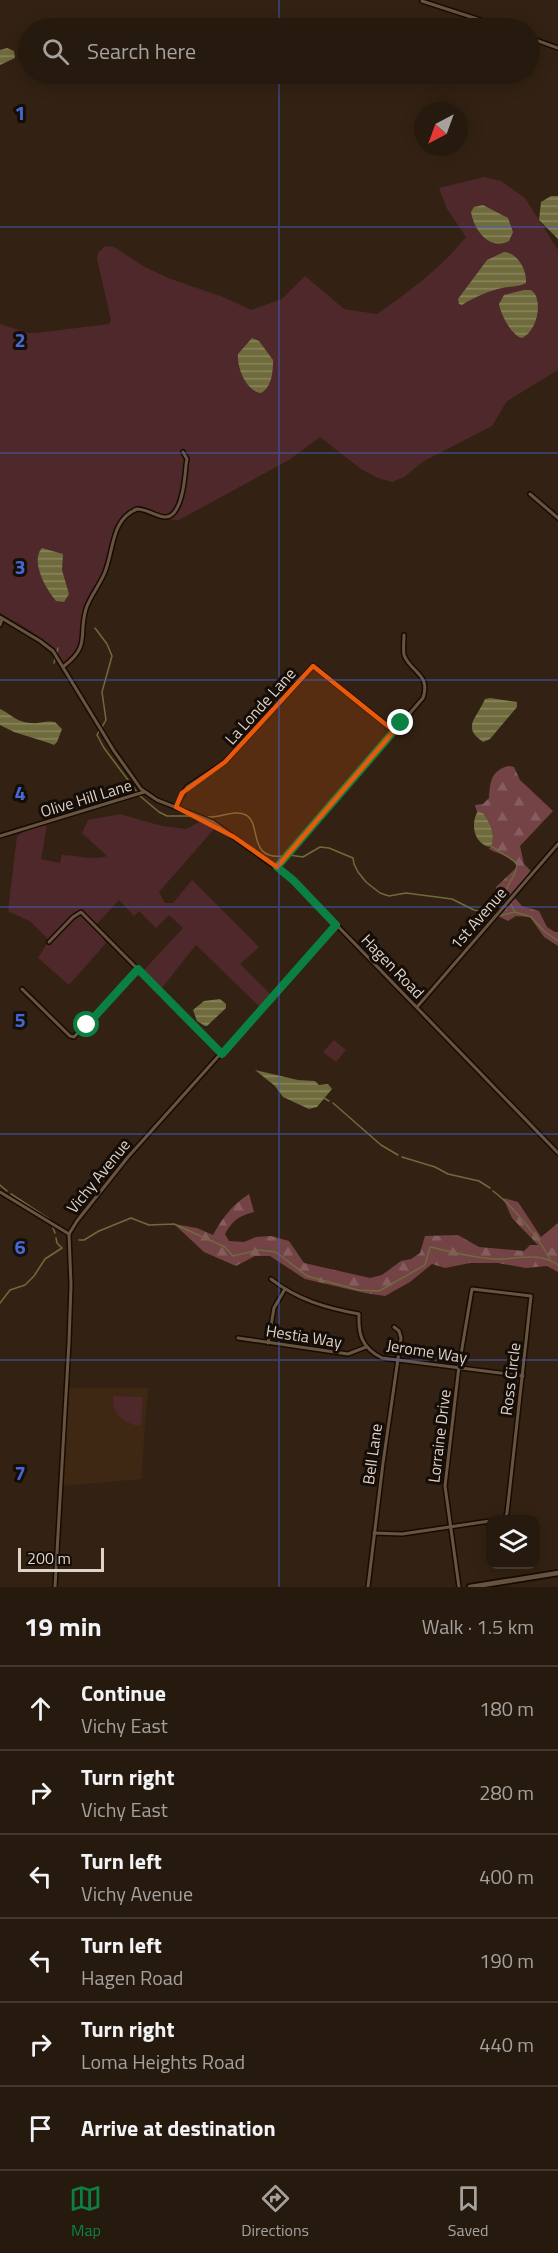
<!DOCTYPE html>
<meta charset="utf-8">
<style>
:root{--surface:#261a0e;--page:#2e2317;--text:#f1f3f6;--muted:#a4a19e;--line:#42382e;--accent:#0b8043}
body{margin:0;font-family:"Titillium Web",sans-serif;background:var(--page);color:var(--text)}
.controls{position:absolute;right:18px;bottom:18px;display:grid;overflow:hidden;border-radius:12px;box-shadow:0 3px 15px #0003}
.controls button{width:54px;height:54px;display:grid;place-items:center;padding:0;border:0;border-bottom:2px solid var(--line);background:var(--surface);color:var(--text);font:30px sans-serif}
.compass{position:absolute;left:414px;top:102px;width:54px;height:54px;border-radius:50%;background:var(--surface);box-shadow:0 3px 15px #0003;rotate:221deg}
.scale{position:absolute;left:18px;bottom:15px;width:86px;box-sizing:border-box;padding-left:6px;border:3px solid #ded2c9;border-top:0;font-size:16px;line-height:21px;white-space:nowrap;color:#ded2c9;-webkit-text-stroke:4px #150d07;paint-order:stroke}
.stop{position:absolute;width:18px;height:18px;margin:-14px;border:4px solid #0b8043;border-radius:50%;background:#fff}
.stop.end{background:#0b8043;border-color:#fff;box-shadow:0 2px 6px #0008}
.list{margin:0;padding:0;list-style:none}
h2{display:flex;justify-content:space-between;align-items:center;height:78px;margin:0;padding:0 24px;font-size:26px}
h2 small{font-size:20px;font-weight:400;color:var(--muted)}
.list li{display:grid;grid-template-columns:39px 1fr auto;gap:18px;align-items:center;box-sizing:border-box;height:84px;padding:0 24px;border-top:2px solid var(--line)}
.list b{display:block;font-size:22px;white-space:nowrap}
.list p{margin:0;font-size:20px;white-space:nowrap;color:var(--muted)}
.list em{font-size:20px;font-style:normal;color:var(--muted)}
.icon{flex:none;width:33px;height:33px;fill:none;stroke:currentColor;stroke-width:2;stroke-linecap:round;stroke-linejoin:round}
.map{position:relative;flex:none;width:558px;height:1587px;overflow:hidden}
.search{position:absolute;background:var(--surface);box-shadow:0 3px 15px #0003;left:18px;right:18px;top:18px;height:66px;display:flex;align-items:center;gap:15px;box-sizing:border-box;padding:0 21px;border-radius:33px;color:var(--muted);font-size:22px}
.sheet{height:582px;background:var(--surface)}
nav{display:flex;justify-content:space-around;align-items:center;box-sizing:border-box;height:84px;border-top:2px solid var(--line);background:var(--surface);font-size:16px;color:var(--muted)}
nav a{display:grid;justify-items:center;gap:3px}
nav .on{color:var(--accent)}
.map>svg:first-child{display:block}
</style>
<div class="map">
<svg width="558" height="1587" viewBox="0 0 558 1587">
<defs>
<pattern id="forest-firs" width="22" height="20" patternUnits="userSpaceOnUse" patternTransform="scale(1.5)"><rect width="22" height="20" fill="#734345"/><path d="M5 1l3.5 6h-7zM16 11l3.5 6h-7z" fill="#865d5e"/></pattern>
<pattern id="water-rules" width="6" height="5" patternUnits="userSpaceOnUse" patternTransform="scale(1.5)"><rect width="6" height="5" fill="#6f6b3c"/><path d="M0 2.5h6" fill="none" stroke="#8a8660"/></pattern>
</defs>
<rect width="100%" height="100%" fill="#332213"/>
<polygon fill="#3e2814" points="67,1388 148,1388 141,1479 62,1486"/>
<g fill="#4e282a">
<path d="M484,177l17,4 24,17 33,52v120l-51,31 -15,25 -68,35 -20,16 -12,5 -14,-4 -17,-9 -41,-32 -31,23 -110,60c-14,1 -28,-13 -43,-14 -26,18 -25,44 -36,72 -5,11 -12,21 -16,33 -7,22 7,37 -20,52 -15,-24 -39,-36 -64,-50v-289l28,9h8l73,-9 2,-4 -14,-61 1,-6 7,-7 9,1 31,20 23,11 55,19 28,13 31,-11 23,-23 39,33 33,5c34,-24 63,-45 89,-77l-19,-28 -8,-21z"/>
<path d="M120,814l42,12 24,3 17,-9 12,8 -56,64 6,11h8l19,-23 67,67 -19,17 32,32 -12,11 -64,-62 -35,44 -19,-17 41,-44 -14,-13 -13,13 -17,-17 -5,5 -15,-16 -24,26 11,17 -37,42 -31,-27 11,-18 -18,-18 -23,-11 9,-75 13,-8 17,-3 -6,34 19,4 2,-8c15,0 32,6 45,1l-25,-23 6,-13z"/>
<polygon points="334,1040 346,1050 336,1062 323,1052"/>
<path d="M113,1396l30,1 -2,29c-18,-2 -29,-12 -28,-30z"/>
</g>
<g fill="url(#forest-firs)">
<path d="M509,766l5,1 6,13 33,31 -33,35 4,18 9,9 -20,23 9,10 17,5 8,16 8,5h3v14l-14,-9 -14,-20 -14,-1 -8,5 -10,-5 3,-6 -5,-23 20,-19 1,-3c-6,-9 -19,-11 -28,-16 8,-12 2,-24 -5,-35l-7,-2 -2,-7 8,-1 6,-6c1,-16 2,-28 20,-32z"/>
<path d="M249,1194l5,18c-15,4 -21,8 -29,22l4,7 15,1 12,-5 15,-1 18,5 15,22 66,15 12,-3 19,-14 10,-2 9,-6 5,-17 33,-1 21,12 45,4 6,-6h8l-26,-27 -9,-20 15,4 23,35 17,-14v49l-11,-6 -21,2 -28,-5h-28l-25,5 -13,-4 -22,18 -25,14 -20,-3 -60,-14 -35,-23h-15l-19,10 -32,-14 -30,-28 23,4 16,7c10,-18 19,-30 36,-41z"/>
</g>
<g fill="url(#water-rules)">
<polygon points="7,48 14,51 15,58 0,65 0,50"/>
<polygon points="551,196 558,196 558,239 539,220 541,202"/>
<path d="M483,205l25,13 5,14 -4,9c-20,10 -35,-11 -38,-29l3,-5z"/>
<path d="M504,252c14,1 23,18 22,31 -7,4 -15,3 -24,5 -13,3 -28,9 -40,17l-3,-1 -1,-5 29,-39z"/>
<path d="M524,290h7l4,4c7,13 1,37 -13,44 -11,-3 -21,-23 -23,-34l5,-9z"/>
<path d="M252,338l7,3 14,19c0,11 -1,27 -12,33 -15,-2 -24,-25 -23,-39z"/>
<path d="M42,548l21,6 -1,16 7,24 -5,8 -8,-1c-10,-12 -26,-40 -14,-53z"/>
<path d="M490,698l27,4v5l-27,32 -7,3c-22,-15 -6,-24 2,-43z"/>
<path d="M0,709c11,5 18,14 31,14 8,1 16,-3 24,-1l7,7 -5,13 -3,3 -5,-2 -35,-11 -14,-7z"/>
<path d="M478,811l6,3c6,9 11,19 8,30l-3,3c-15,-4 -19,-23 -11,-36z"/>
<polygon points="220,999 226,1004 226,1008 207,1026 205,1026 197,1021 193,1010 204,1001"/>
<polygon points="255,1070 298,1080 315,1081 319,1085 328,1084 332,1089 317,1107 309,1109 283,1097 275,1086"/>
</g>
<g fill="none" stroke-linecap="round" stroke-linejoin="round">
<g stroke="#6f6b3c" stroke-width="1.5">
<polyline points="95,628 107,644 112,656 102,692 106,720 102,727"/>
<polyline points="54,663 58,648"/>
<polyline points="99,731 97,735 104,748 137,792"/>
<polyline points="140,796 159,812 167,816 195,816"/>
<path d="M208,817c12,1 27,-8 38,-2 16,9 1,45 37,41"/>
<path d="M491,846l23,15 3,4c-1,12 -10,18 -12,29l3,5"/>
<polyline points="289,855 303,857 320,847 329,848 353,858 354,864 358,872 366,882 380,893 389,896 406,893 452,899 474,910 494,914"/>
<polyline points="510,903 515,912 531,917 544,931 558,941"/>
<polyline points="498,916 515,912"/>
<polyline points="324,1098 329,1101"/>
<polyline points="333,1103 381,1145 398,1155"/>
<polyline points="402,1157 435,1167 448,1174 479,1181 490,1188"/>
<polyline points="0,1185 7,1191"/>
<path d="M493,1191c19,14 46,47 57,68"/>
<polyline points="11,1194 49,1219"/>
<polyline points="52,1225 55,1233"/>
<path d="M79,1240h5l15,-9 32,-13 18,7 25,-1 51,23 8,9 25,-6 18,2 31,24 51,14 21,1 46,-26 5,-18c21,5 43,11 64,12 22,1 45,-8 64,6"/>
<polyline points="0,1303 10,1290 25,1285 34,1276 45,1259 62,1248 57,1243 56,1238"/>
</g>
<g stroke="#1a0b01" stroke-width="6">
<g id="street">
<polyline points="422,1 505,28"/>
<polyline points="530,38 558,48"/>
<polyline points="530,494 558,518"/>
<polyline points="0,617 40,641 53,651 114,751 141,789 157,800 213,822 293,880 558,1153"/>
<polyline points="0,625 2,619"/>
<path d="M64,666c27,-21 14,-30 22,-57 4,-13 14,-24 19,-37 9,-22 6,-53 32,-63 10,0 18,7 27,8 18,2 21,-39 22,-52l1,-6 -4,-7"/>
<polyline points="176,807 187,787 225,762 313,666 394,731"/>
<polyline points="0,836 144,792"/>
<path d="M277,867l146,-169c8,-24 -12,-25 -19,-43 -1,-5 0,-14 0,-20"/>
<polyline points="49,942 73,917 81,912 222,1054"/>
<polyline points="22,989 70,1036 74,1037 138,969"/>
<polyline points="417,1007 558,844"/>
<polyline points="0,1192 69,1234"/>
<path d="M271,1279c27,21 55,29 88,35 -1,21 3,34 23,44l141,18"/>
<polyline points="238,1338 348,1354 366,1347"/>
<polyline points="268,1343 274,1308 285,1289"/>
<polyline points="374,1533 402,1534 490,1521"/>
<polyline points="55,1587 69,1342 71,1285 69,1234 77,1221 128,1157 336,925"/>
<polyline points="368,1587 383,1463 401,1338 399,1331 394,1327"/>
<polyline points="459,1587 445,1486 459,1366 472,1289 531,1296 507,1513 505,1518 498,1520"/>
</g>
</g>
<g stroke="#1a0b01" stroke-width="8">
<polyline id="secondary" points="470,1587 558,1573"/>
</g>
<use href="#street" stroke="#675443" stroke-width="3"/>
<use href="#secondary" stroke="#675443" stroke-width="4.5"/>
</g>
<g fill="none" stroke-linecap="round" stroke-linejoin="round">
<polyline stroke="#0b8043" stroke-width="8" points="87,1025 138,969 222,1054 336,925 293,880 277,867 401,723"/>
</g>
<path fill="#e8590c" fill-opacity="0.2" stroke="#e8590c" stroke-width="4.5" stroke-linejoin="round" d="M313,666l81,65 -117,136 -43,-30 -58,-30 6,-14 43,-31z"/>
<path fill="none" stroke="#4468d5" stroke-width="1.5" stroke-opacity="0.55" d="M279,0v28M279,74v1513M0,227h558M0,453h558M0,680h558M0,907h558M0,1134h558M0,1360h558"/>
<g text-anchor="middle" stroke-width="6" stroke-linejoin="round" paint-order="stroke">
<g font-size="16" fill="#ded2c9" stroke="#150d07">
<text transform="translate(260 706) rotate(-48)" y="6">La Londe Lane</text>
<text transform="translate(86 798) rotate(-17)" y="6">Olive Hill Lane</text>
<text transform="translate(478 918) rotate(-49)" y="6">1st Avenue</text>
<text transform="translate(393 966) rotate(46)" y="6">Hagen Road</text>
<text transform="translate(98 1176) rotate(-51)" y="6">Vichy Avenue</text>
<text transform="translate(304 1336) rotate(9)" y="6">Hestia Way</text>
<text transform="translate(427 1351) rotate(9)" y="6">Jerome Way</text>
<text transform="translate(510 1379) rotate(-83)" y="6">Ross Circle</text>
<text transform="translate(439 1436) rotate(-83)" y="6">Lorraine Drive</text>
<text transform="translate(372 1454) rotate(-82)" y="6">Bell Lane</text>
</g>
</g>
<g font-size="20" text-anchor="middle" font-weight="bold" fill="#4468d5" stroke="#150d07" stroke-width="6" stroke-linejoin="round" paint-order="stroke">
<text x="20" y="120">1</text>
<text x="20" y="347">2</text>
<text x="20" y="574">3</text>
<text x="20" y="800">4</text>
<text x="20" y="1027">5</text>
<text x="20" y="1254">6</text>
<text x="20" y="1480">7</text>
</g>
</svg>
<div class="controls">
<button><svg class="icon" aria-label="layers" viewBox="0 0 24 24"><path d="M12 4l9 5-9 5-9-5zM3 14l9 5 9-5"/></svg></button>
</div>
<svg class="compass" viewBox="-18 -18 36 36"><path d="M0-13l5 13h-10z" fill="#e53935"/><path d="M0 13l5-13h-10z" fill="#a4a19e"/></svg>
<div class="scale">200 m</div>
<div class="stop" style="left:87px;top:1025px"></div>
<div class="stop end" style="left:401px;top:723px"></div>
<div class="search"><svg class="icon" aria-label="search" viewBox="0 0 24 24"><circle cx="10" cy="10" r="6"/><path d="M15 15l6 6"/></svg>Search here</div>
</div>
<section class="sheet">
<h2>19 min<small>Walk · 1.5 km</small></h2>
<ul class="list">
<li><svg class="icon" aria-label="ahead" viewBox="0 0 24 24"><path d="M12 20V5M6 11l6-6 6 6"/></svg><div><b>Continue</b><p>Vichy East</p></div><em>180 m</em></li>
<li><svg class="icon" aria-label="right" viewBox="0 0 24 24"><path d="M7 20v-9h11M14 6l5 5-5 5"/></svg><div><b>Turn right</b><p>Vichy East</p></div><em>280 m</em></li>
<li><svg class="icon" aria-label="left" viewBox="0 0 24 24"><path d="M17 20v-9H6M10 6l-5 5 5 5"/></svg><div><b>Turn left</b><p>Vichy Avenue</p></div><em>400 m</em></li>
<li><svg class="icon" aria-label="left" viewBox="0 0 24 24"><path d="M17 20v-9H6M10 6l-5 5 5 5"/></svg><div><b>Turn left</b><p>Hagen Road</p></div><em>190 m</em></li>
<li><svg class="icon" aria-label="right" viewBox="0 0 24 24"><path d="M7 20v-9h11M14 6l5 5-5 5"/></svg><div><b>Turn right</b><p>Loma Heights Road</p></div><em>440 m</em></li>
<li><svg class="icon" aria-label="arrive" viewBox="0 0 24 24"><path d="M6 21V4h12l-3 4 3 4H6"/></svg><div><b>Arrive at destination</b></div></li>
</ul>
</section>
<nav>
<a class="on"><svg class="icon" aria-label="map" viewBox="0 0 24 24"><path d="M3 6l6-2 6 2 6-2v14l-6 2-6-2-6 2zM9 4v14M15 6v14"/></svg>Map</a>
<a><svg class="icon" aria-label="directions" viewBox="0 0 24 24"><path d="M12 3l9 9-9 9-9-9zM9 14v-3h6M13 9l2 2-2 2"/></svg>Directions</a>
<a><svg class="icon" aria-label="saved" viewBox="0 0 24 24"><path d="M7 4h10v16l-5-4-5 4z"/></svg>Saved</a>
</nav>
